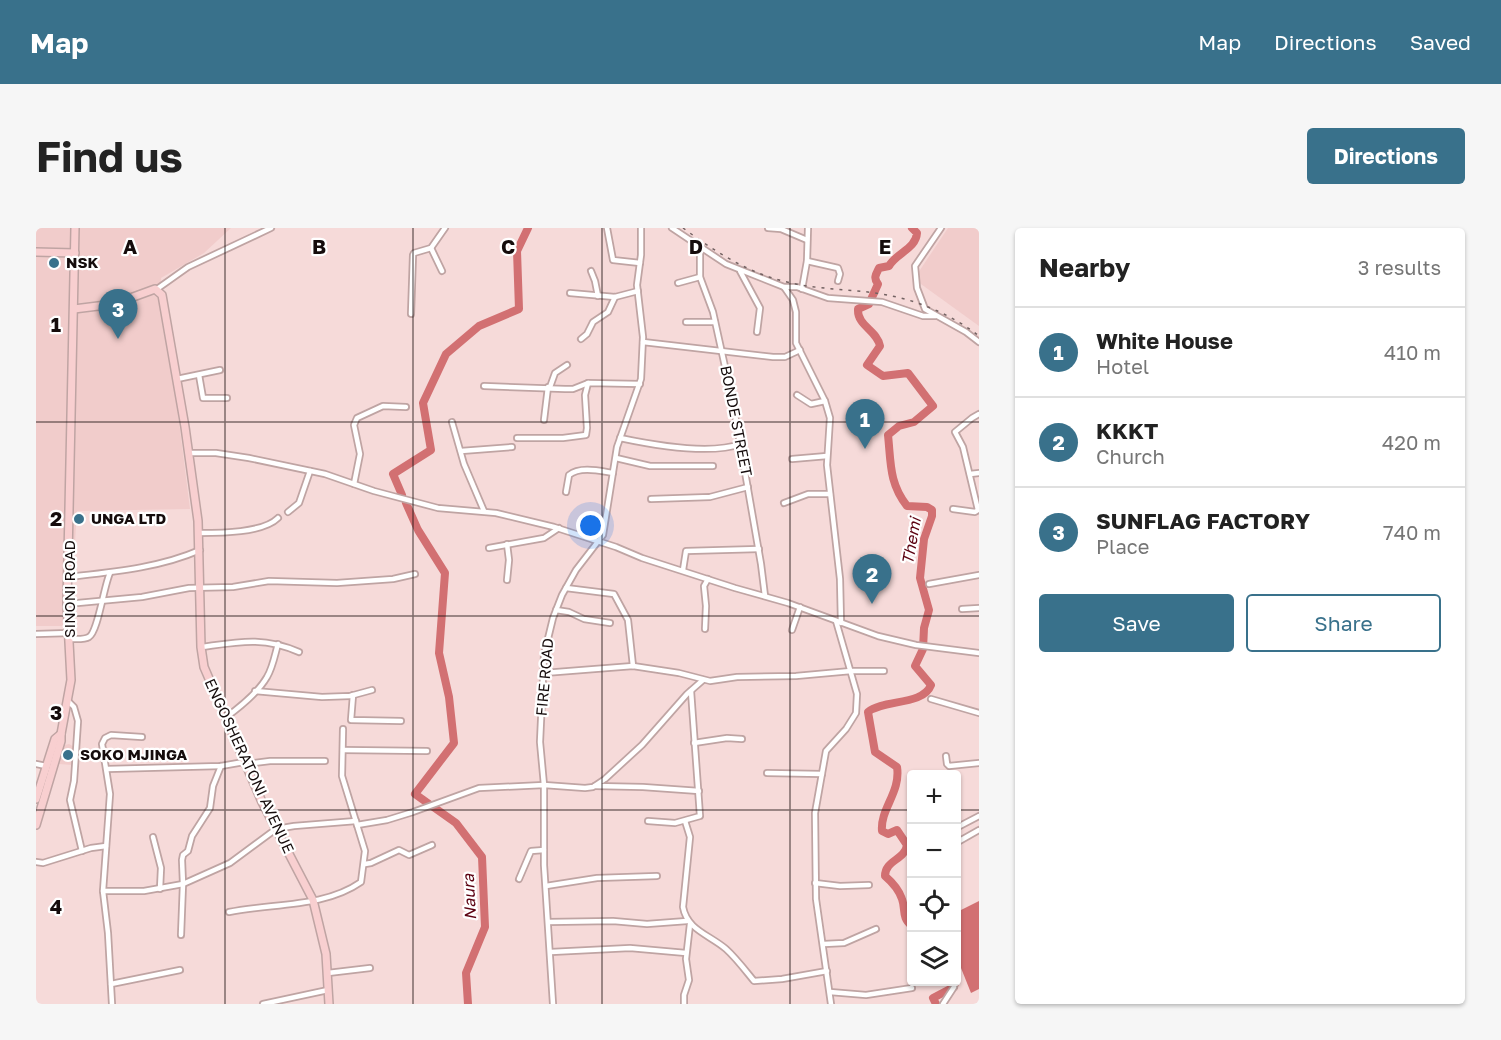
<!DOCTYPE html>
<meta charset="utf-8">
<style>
:root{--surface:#fff;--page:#f6f6f6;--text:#222;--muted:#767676;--line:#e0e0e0;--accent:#39718b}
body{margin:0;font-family:"Golos Text",sans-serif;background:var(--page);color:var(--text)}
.controls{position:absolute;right:18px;bottom:18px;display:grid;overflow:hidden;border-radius:6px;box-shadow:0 2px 4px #0004}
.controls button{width:54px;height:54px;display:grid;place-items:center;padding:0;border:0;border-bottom:2px solid var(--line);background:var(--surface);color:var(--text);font:30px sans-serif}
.you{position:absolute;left:555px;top:298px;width:21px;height:21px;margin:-15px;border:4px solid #fff;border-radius:50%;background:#1a73e8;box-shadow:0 0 0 9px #1a73e833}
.badge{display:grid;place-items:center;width:39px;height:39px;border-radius:50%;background:var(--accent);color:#fff;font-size:20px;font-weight:700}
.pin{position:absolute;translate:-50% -50px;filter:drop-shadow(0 2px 3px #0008)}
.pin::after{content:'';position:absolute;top:32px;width:21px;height:18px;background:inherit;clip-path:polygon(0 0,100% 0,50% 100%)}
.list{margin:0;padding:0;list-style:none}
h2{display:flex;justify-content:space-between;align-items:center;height:78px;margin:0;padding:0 24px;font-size:26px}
h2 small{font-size:20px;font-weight:400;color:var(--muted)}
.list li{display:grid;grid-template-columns:39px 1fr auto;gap:18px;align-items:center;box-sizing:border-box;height:90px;padding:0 24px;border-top:2px solid var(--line)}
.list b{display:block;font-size:22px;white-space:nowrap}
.list p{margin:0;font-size:20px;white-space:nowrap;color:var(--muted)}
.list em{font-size:20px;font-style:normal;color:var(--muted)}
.actions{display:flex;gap:12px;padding:18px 24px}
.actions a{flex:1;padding:14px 0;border:2px solid var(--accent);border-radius:6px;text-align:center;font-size:21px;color:var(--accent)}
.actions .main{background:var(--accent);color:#fff}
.icon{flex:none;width:33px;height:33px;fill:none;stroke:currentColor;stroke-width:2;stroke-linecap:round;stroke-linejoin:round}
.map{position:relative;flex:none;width:943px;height:776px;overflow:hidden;border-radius:6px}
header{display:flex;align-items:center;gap:36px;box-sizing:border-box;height:84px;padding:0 30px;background:var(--accent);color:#fff}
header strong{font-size:28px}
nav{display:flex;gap:33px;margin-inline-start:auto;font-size:21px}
.intro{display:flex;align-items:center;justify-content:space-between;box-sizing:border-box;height:144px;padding:0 36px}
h1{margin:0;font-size:42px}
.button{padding:15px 27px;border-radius:6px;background:var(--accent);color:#fff;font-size:21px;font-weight:700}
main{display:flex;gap:36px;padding:0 36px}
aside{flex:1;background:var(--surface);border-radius:6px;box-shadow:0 2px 4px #0004}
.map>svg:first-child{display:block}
</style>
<header>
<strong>Map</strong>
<nav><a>Map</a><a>Directions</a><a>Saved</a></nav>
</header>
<div class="intro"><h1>Find us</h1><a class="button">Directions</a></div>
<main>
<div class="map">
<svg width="943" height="776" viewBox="0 0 943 776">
<rect width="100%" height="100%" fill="#f6dad9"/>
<g fill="#f1cccb">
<polygon points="0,0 195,0 168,25 125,50 154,281 41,283 34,394 29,398 0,398"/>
<polygon points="912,0 943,0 943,98 878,51"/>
<polygon points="33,516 40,520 36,537 23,536 29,517"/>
</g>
<polygon fill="#d27072" points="943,673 943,761 935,765 921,730 921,684"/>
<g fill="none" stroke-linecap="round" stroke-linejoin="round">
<g stroke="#d27072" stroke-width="8">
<polyline points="366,267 357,246 395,222 387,175 410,126 443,98 483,81 481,23 492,0"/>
<polyline points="370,275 382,302 409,345 403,425 413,469 418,515 379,566 393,576"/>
<polyline points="396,578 420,595 446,629 449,699 430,745 432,776"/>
<path d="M876,698c-11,-9 -6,-16 -10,-27 -3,-9 -10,-17 -17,-23 0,-16 20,-16 22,-31l-10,-15 -9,4 -6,-3c-2,-22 19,-39 15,-64l-22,-15 -7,-40c15,-13 55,-6 63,-27l-16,-19 8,-17 1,-21 5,-18 -9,-32 4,-39 8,-23v-6l-5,-3 -20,-1c-18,-23 -16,-43 -19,-71l11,-9 15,-4 19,-16 -25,-33 -25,3 -16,-11 13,-19c-3,-16 -23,-20 -22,-37l11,-5 9,-20c-5,-6 -2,-10 1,-16l10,-2c7,-13 27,-17 28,-33l-5,-5"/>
<polyline points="900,776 897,770 918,759 919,754"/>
</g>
<g stroke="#bfa4a3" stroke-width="8">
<g id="street">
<polyline points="571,0 577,32 604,35"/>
<polyline points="636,0 690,36 748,59 757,72 760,84 760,115 789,173 794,190 791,237 804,351 805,395"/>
<polyline points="732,0 745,1 771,12"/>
<polyline points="905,0 879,38 881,60 889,81 930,104 943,114"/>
<polyline points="395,20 406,43"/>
<polyline points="664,20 664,49 677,84 697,175 725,336 729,368"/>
<polyline points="771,33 802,40 804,46 802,53"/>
<polyline points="555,43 559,53 562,68"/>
<polyline points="704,43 724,80 721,104"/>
<polyline points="642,55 664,49"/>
<polyline points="748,59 761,59 792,70 846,74 887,88 900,88"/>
<polyline points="121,61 152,39 235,0"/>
<polyline points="766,61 771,33 772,0"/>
<polyline points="534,65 579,69 602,63"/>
<polyline points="375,86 377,27 378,25 395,20 409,0"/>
<polyline points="650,94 679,94"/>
<polyline points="545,111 551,106 557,94 572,84 579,69"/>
<polyline points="607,114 737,129 749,129 764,122"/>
<polyline points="163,147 167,170 191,170"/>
<polyline points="141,151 184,142"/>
<polyline points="448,158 529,161 537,161 552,155 604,156"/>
<polyline points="514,159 519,145 531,137"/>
<polyline points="761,167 775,176 789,173"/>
<polyline points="508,192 512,159"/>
<polyline points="416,194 428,236 448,283"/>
<polyline points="481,210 527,210 550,207 551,200 549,167 552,155"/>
<path d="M584,210c33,7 89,17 121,6"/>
<polyline points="425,223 476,219"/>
<polyline points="153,225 180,225 213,230 289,246 338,263 402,280 460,285 518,299 580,319 606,330 699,360 752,375 842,408 880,417 943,425"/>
<polyline points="580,230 614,238 677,238"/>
<polyline points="756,231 791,228"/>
<polyline points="934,246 943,245"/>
<polyline points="318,256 324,226 318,197 321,190 347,178 370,179"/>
<path d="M530,264l3,-17c11,-9 31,-4 44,-2"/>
<polyline points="615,271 674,269 712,259"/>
<polyline points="748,275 772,266 794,266"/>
<polyline points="917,281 939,284 942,282 927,219 919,204 936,190 943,186"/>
<polyline points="252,284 263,275 274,243"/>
<path d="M163,305c21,0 64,0 79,-15"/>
<polyline points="471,316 473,332 471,352"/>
<polyline points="453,320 508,310 523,300"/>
<polyline points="647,342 650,323 723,321"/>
<path d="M32,349c44,-5 91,-9 132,-27"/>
<polyline points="893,356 943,347"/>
<polyline points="530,360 578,366 592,392 597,438"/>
<polyline points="31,376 106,369 153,360 197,359 233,353 301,355 357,351 379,346"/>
<polyline points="926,381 943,380"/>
<polyline points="520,382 533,384 548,391 574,395"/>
<polyline points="669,401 670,378 668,358 672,351"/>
<polyline points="756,402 764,379"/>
<polyline points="0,406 34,405"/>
<path d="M34,411c6,0 14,1 19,-2 9,-5 15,-52 21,-64"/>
<path d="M165,419c37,-5 62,-11 98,5"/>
<polyline points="508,445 597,438 643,445 674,453 701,449 760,448 815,443 848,443"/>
<polyline points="219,463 286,469 314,468 336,462"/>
<polyline points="317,467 315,492 365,493"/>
<polyline points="895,471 943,485"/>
<polyline points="32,473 38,479 42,493 38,553 34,572 46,623"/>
<path d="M189,490c15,-11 33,-25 42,-41 6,-10 8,-23 11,-33"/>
<polyline points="658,515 691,510 706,511"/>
<polyline points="307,522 391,523"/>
<polyline points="910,528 911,536 913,538 943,535"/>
<polyline points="0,536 10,538"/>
<polyline points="210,536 234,533 289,533"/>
<polyline points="71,541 185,538 208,534"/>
<polyline points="731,545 786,546"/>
<polyline points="559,558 607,559 663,563"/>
<polyline points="612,593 639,595 664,588 655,463"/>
<path d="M649,593l5,16 -7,70c4,23 27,28 43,42 10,9 19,21 28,32l28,-2 45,-8"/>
<polyline points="321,597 351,592 377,584 443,560 508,557 549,560 557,559 569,551 606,517 651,466 667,452"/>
<polyline points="920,600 943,588"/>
<polyline points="117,609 125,640 124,661"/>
<polyline points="920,615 943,602"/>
<polyline points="0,634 7,635 55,620 70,618"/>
<polyline points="329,636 335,635 363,622 373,627 396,617"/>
<polyline points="483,651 495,623 508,622"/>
<polyline points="779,655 804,658 833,657"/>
<polyline points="510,658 561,650 621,648"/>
<polyline points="67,663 108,663 147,656 194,635 240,601 258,598 320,593"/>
<path d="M193,684c43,-9 95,-4 132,-30l4,-31 -23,-75 1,-47"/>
<polyline points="513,694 577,693 611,696 651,693"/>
<polyline points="145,707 147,656 146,632 147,627 152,623 156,608 174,580 177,558 185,538"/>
<polyline points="788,716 808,715 840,701"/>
<polyline points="515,724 594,720 650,725"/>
<polyline points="292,745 334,740"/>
<polyline points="75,756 144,742"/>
<polyline points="794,764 830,767 876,760"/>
<polyline points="76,776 72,705 67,663 74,566 66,516 69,510 75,507 106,509"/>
<polyline points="227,776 292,762"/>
<polyline points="517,776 508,637 508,557 504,514 508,427 517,390 526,367 540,342 567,307 581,219 605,151 607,109 601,57 605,27 605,0"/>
<polyline points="648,776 648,767 653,752 650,731 654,696"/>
<polyline points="795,776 780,671 779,585 790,523 810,501 820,485 821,466 800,393"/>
<polyline points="907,776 918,759"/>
</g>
</g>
<g stroke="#bfa4a3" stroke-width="10">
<g id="secondary">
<polyline points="0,24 39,25"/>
<polyline points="38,81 78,76 119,61 126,67 149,199 162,293 165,419 168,439 226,574 277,672 290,726 293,776"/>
<polyline points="0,571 19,511 25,506"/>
<polyline points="0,597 25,513 25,506 35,452 31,376 39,0"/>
</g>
</g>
<use href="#street" stroke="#fff" stroke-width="4.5"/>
<use href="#secondary" stroke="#f8cfd0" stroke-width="7"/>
<path stroke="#736262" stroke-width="1.5" stroke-dasharray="3 6" stroke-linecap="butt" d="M647,0c30,22 63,44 100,53 36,10 73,7 109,15 30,6 63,21 87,40"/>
</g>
<path fill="none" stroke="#150c0c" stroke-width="1.5" stroke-opacity="0.55" d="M189,0v776M377,0v776M566,0v776M754,0v776M0,194h943M0,388h943M0,582h876M920,582h23"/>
<g fill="#39718b" stroke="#fff" stroke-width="2">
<circle cx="18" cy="35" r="6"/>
<circle cx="43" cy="291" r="6"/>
<circle cx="32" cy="527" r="6"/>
</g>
<g text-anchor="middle" stroke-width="4.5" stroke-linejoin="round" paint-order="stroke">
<g font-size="15" font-weight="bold" fill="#150c0c" stroke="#fff" text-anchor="start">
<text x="30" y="40">NSK</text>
<text x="55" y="296">UNGA LTD</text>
<text x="44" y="532">SOKO MJINGA</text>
</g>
<g font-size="15" fill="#150c0c" stroke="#fff">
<text transform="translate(700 193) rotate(79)" y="5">BONDE STREET</text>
<text transform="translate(34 361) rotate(-90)" y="5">SINONI ROAD</text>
<text transform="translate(509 449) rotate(-85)" y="5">FIRE ROAD</text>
<text transform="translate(213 538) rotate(65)" y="5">ENGOSHERATONI AVENUE</text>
</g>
<g font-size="16" font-style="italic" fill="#5b0010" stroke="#fff">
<text transform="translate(875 313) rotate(-80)" y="6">Themi</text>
<text transform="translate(433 669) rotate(-93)" y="6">Naura</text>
</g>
</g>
<g font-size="20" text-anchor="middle" font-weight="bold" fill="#150c0c" stroke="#fff" stroke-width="4.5" stroke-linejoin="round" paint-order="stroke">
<text x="94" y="26">A</text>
<text x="283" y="26">B</text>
<text x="472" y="26">C</text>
<text x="660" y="26">D</text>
<text x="849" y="26">E</text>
<text x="20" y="104">1</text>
<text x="20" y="298">2</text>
<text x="20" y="492">3</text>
<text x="20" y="686">4</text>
</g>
</svg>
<div class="controls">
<button>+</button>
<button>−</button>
<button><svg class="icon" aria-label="locate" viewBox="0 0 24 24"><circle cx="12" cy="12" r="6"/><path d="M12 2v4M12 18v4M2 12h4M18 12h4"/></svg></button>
<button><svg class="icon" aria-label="layers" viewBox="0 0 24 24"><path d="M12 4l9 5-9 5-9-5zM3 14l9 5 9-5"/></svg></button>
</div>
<div class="you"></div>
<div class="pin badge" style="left:829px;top:221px">1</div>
<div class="pin badge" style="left:836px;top:376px">2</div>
<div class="pin badge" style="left:82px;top:111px">3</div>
</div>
<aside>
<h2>Nearby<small>3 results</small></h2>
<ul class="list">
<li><span class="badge">1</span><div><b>White House</b><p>Hotel</p></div><em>410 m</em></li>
<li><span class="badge">2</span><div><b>KKKT</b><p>Church</p></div><em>420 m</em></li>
<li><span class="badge">3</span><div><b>SUNFLAG FACTORY</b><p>Place</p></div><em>740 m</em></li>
</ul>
<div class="actions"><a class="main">Save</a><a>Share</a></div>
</aside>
</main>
